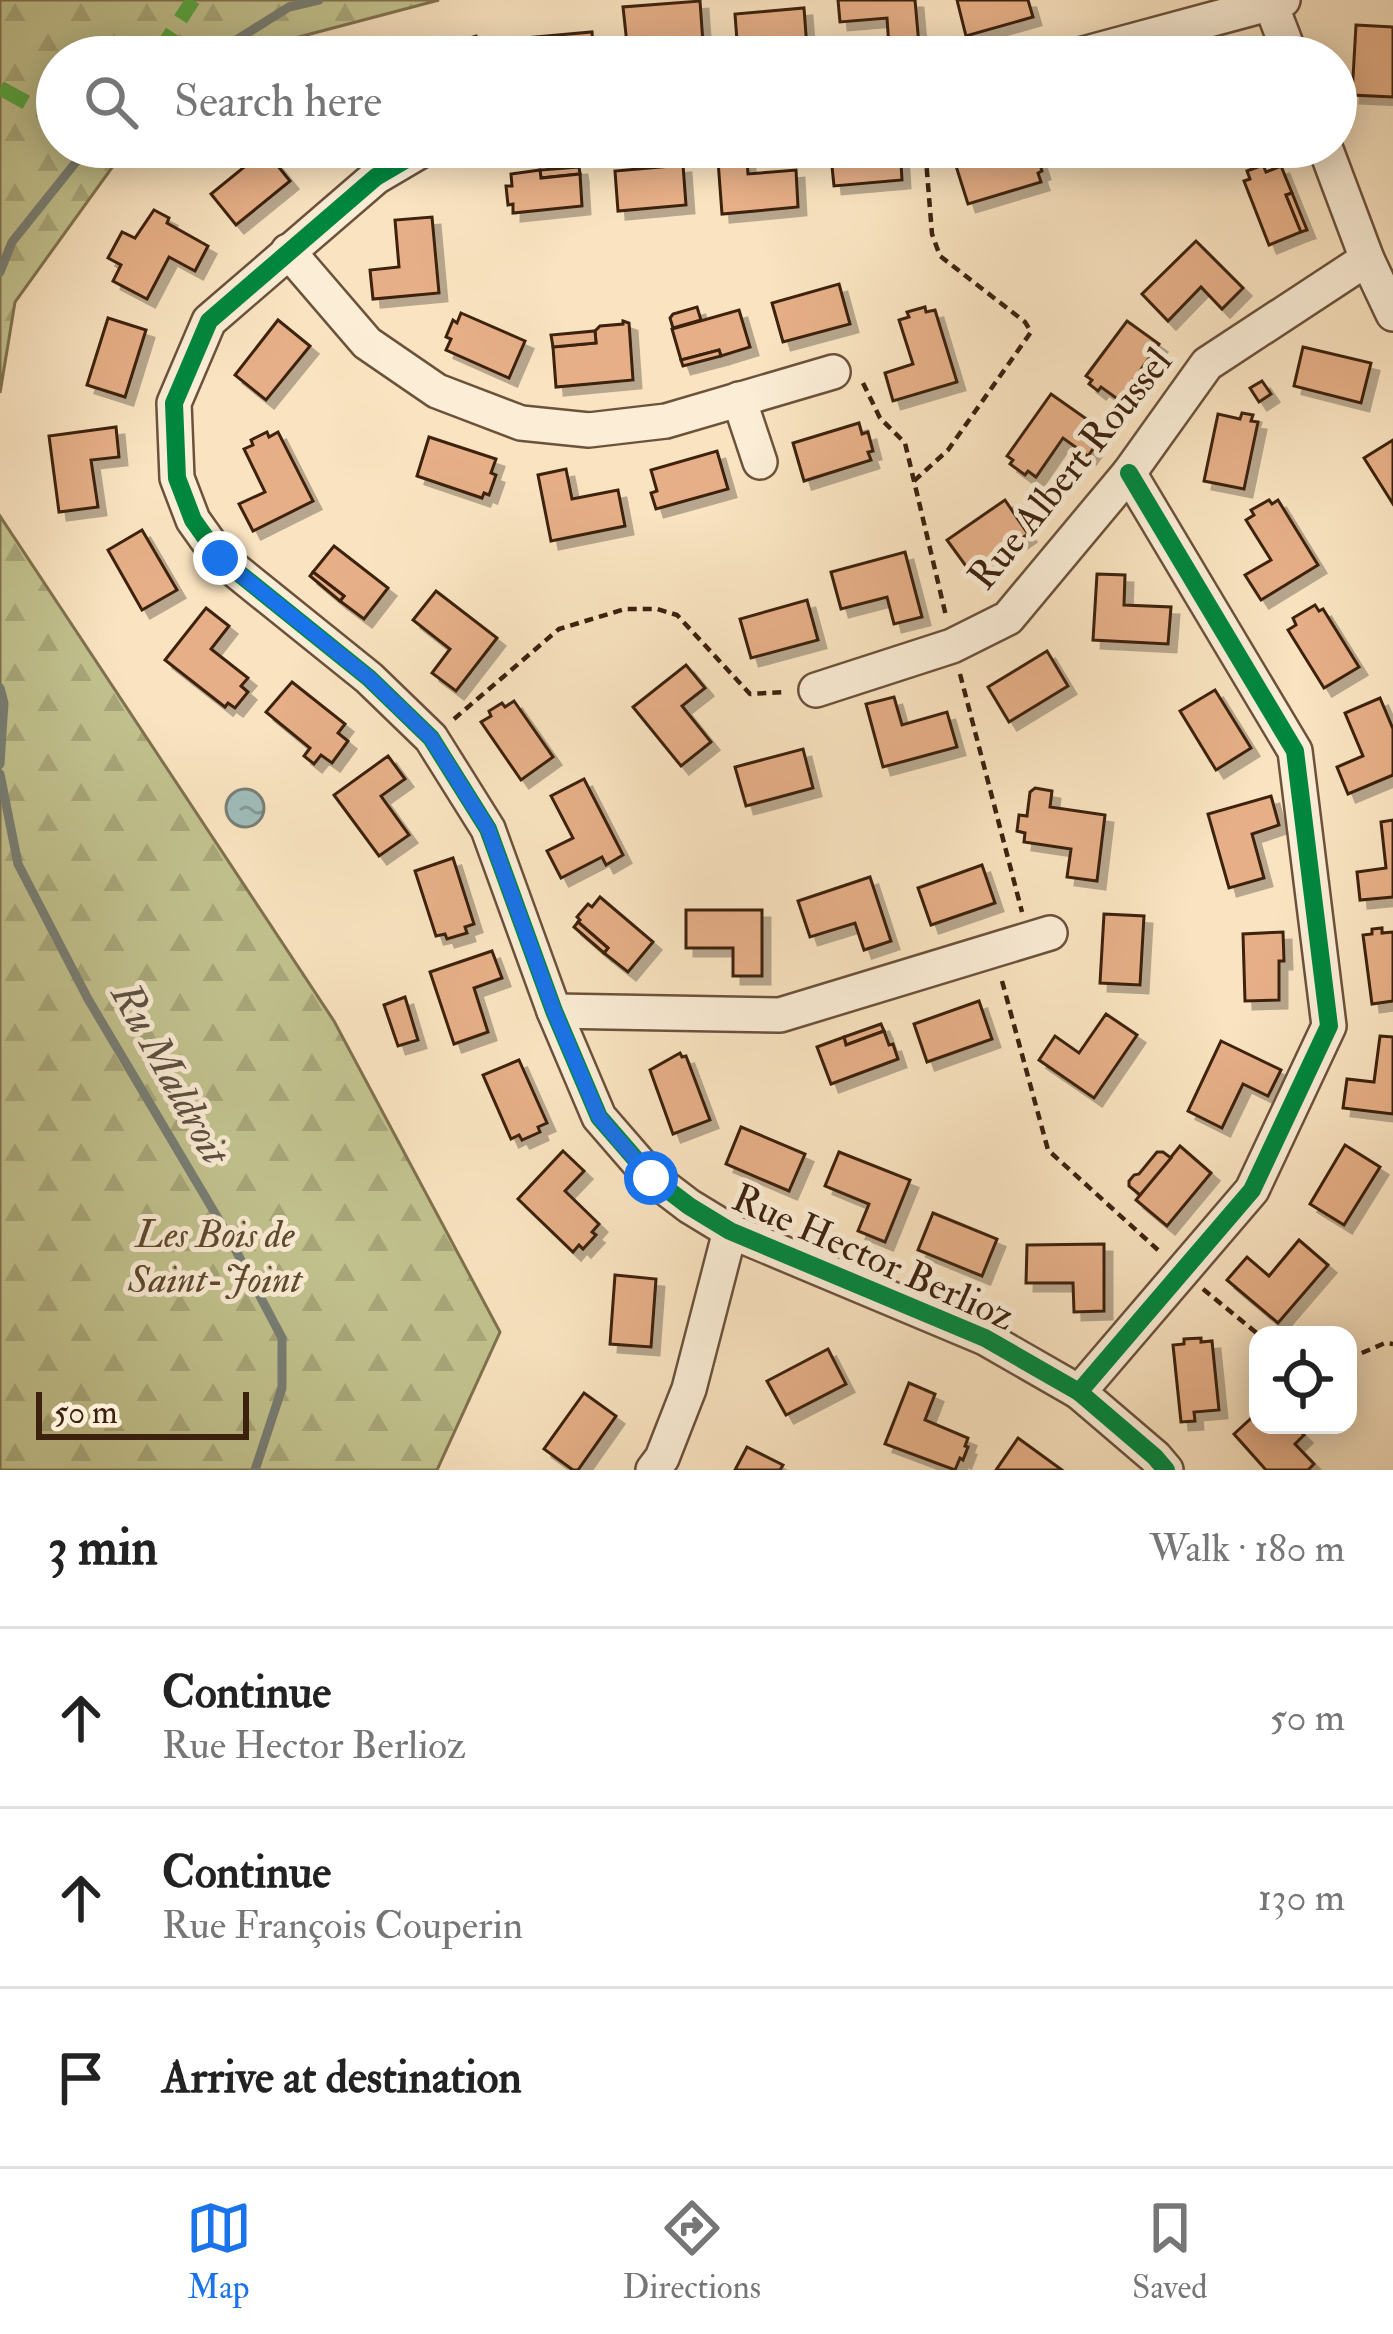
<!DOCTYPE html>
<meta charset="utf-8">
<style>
:root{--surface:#fff;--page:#f2f2f2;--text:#222;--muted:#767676;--line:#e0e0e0;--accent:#1a73e8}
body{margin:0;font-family:"IM FELL Double Pica",serif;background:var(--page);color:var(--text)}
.controls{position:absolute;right:36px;bottom:36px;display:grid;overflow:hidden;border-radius:24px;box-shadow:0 6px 30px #0003}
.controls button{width:108px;height:108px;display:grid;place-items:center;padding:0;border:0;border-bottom:3px solid var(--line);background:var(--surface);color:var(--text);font:60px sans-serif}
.scale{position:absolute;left:36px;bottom:30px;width:213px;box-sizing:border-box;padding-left:12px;border:6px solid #3d210f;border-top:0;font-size:33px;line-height:42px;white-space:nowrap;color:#3d210f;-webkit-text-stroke:9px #fbedd6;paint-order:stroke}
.stop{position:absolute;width:36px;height:36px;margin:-27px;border:9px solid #1a73e8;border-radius:50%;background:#fff}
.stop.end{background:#1a73e8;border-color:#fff;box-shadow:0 3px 12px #0008}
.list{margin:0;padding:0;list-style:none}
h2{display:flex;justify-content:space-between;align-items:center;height:156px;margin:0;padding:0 48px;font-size:51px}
h2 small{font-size:39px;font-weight:400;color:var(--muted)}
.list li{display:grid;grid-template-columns:78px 1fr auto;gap:36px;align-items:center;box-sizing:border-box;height:180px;padding:0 48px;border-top:3px solid var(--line)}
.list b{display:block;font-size:45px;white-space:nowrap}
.list p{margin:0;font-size:39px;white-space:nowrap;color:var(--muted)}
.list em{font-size:39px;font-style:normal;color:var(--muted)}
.icon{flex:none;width:66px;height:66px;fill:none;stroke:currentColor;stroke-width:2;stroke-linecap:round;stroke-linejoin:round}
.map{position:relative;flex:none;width:1393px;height:1470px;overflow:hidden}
.search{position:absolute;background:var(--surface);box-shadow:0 6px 30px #0003;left:36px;right:36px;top:36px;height:132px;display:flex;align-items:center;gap:30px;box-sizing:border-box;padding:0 42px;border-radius:66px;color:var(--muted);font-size:45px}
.sheet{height:696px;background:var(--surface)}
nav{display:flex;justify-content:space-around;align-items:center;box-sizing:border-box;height:168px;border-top:3px solid var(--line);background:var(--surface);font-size:33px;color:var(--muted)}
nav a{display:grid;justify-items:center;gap:6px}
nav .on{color:var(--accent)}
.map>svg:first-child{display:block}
</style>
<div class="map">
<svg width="1393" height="1470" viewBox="0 0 1393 1470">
<defs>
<pattern id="forest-firs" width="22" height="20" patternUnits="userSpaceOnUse" patternTransform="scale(3)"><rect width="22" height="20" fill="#c2c38f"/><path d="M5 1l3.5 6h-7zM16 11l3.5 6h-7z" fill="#a8a77a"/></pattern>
<pattern id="water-ripples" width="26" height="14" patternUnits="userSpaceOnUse" patternTransform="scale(3)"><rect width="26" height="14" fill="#a0bdba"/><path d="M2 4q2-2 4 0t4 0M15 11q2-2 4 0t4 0" fill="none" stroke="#849996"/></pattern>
<filter id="shadow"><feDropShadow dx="8" dy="8" stdDeviation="0" flood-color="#0004"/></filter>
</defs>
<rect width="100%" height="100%" fill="#f9e3c0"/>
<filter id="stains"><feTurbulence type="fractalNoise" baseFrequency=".00167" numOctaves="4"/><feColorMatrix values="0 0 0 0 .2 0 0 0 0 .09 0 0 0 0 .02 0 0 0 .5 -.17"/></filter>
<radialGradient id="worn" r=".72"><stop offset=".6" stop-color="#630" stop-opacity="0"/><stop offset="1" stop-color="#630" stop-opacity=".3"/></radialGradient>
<g fill="url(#forest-firs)" stroke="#80724f" stroke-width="3">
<polygon points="0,0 439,0 265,46 250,57 57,57 57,147 132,147 121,155 15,302 0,393"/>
<polygon points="0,516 334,1021 500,1332 437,1470 0,1470"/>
</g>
<circle fill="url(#water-ripples)" stroke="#787f76" stroke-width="3" cx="245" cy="808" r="19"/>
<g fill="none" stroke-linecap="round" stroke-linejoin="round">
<g stroke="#787f76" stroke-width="9">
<polyline points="209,57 289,7 319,0"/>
<polyline points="0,272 12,242 88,147"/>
<polyline points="0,688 4,703 0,764"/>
<polyline points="0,774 18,864 88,999 225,1230 282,1338 282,1388 255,1470"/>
</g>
</g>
<g fill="#e6af87" stroke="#3d210f" stroke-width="3" filter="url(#shadow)">
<polygon points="838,0 915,0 919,45 889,47 887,18 840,22"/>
<polygon points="957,0 1028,0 1033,17 966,36"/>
<polygon points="700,1 704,57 675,57 674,41 627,44 623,7"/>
<polygon points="804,8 807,48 738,54 735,14"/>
<polygon points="1356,25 1393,27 1393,97 1352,95"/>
<polygon points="592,32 594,57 525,57 523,38"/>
<polygon points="476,36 482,57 409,57 409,56"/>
<polygon points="717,147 746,147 748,174 796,170 798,207 722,214"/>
<polygon points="830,147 900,147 902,180 834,186"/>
<polygon points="950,147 981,147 985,161 1030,147 1033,157 1037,156 1042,171 1038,173 1041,182 968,204"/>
<polygon points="265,150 290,181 236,225 211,194"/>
<polygon points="683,165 686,205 618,211 615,171"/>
<polygon points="1263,165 1266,172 1281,166 1292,193 1286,195 1301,232 1269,245 1244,181 1250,179 1247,171"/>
<polygon points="579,167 580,174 541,178 540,170"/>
<polygon points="540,170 541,178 580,174 582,206 513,213 513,204 508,205 506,186 512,186 511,174"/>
<polygon points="1292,193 1307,230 1301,232 1286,195"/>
<polygon points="154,210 169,218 167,223 208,246 195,271 169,257 147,299 113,281 121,265 108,258 122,232 135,238"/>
<polygon points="432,217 439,293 373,299 370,270 399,267 395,220"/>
<polygon points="1196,241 1243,288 1222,309 1201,287 1168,321 1142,294"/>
<polygon points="839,284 850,324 783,342 772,303"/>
<polygon points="697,307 701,320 673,328 670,318 673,314"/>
<polygon points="925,307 926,312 935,310 957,382 893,401 885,373 913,364 899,320 909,317 907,312"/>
<polygon points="739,310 750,347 721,356 719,350 681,360 672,329"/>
<polygon points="461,313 525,341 509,378 446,350 451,339 446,337 453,320 457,323"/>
<polygon points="108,318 146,330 125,397 87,385"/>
<polygon points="278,320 310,346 266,400 235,375"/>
<polygon points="623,321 629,323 633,380 556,387 553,347 596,343 595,331 600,326 623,324"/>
<polygon points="1127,321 1159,344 1119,400 1101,387 1098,391 1089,384 1092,380 1086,376"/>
<polygon points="595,331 596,343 553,347 551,335"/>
<polygon points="1303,347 1371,363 1361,403 1294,386"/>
<polygon points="719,350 721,356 683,366 681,360"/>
<polygon points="1262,381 1271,394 1259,402 1250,388"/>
<polygon points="1051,394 1105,432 1088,456 1063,438 1036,477 1028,471 1025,475 1010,464 1013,460 1007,456"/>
<polygon points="1242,413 1253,415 1251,421 1258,422 1244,489 1204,481 1218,414 1240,419"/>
<polygon points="859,423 862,434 868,432 873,451 868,452 871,460 804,481 793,443"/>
<polygon points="116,427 119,457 91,460 98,507 59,512 49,436"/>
<polygon points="267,432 269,437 278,432 313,501 253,531 239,504 265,492 244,449 253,445 251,440"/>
<polygon points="429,437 496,459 491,473 496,475 489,495 484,493 482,498 417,476"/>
<polygon points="1393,440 1393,504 1364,458"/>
<polygon points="717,451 728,489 656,509 651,493 657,491 651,470"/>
<polygon points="566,469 572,499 618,490 625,526 551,541 538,475"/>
<polygon points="1005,500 1028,534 971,573 947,540"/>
<polygon points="1269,500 1272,504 1278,500 1318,565 1261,600 1245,575 1271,560 1246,520 1254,515 1251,510"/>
<polygon points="142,530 177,590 142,610 108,550"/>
<polygon points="334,546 388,588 364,619 340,601 344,596 313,572"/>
<polygon points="905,552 922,617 894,624 887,597 841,609 831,572"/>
<polygon points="313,572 344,596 340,601 310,576"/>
<polygon points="1097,574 1125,575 1124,605 1171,607 1168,644 1093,640"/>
<polygon points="436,591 497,638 456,691 432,673 450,649 413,620"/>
<polygon points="807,600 818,640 751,658 740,619"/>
<polygon points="1315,605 1319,611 1323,609 1359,667 1324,688 1288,630 1296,625 1293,618"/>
<polygon points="206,608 229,626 211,649 248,678 241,686 248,692 235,708 228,703 225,707 165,660"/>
<polygon points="1047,651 1068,686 1009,722 988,687"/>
<polygon points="686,665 705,688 682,706 711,742 681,766 633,707"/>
<polygon points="292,682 345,724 338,733 348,741 332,763 321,755 314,764 304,756 310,748 266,712"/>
<polygon points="1215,690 1251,748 1216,770 1180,711"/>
<polygon points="894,697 902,725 947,712 957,747 883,767 866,704"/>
<polygon points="1380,698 1393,729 1393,775 1348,794 1337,767 1363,756 1345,713"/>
<polygon points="514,701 553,757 521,780 481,722 491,716 489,711 502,703 505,707"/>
<polygon points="803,749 813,788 746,806 735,767"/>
<polygon points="388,756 405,779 381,796 409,835 379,856 334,795"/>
<polygon points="584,779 623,855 606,865 602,857 561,878 547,851 573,838 551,796"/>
<polygon points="1035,788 1052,791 1050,807 1105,815 1097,881 1067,877 1071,849 1024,842 1025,833 1017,831 1019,815 1027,816 1030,792"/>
<polygon points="1271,796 1279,825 1252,834 1264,878 1229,888 1208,814"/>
<polygon points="1393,820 1393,897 1360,900 1357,872 1386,868 1381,822"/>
<polygon points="453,858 474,924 465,927 467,933 447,939 445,934 436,936 415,871"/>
<polygon points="982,865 995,903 931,925 918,888"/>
<polygon points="870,877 891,941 864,950 855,923 810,937 798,901"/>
<polygon points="600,897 653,942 628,972 604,953 608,948 578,922 580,920 577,917 588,904 592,907"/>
<polygon points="686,910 762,910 762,976 733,976 733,948 686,948"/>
<polygon points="1104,914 1144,916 1140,985 1100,983"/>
<polygon points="578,922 608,948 604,953 574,927"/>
<polygon points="1382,928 1382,933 1393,932 1393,1001 1372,1004 1363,935 1372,934 1372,929"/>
<polygon points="1283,932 1284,961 1279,961 1279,1000 1245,1001 1243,934"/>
<polygon points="492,951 502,978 474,988 488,1032 454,1044 430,972"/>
<polygon points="405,997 418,1040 398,1046 384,1005"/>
<polygon points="979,1001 992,1039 927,1062 914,1024"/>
<polygon points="1106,1014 1137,1035 1094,1098 1039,1060 1055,1036 1079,1053"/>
<polygon points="881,1024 884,1031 846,1045 844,1037"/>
<polygon points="884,1031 889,1045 893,1044 898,1059 831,1084 817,1047 844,1037 846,1045"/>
<polygon points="1380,1036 1393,1037 1393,1114 1343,1108 1347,1079 1374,1082"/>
<polygon points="1221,1041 1281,1070 1268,1096 1243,1084 1222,1128 1188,1111"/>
<polygon points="680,1053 682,1057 686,1056 710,1120 673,1134 650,1070"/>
<polygon points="519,1060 547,1123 538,1127 540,1132 522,1140 519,1135 511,1139 483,1075"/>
<polygon points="741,1127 805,1154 789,1191 726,1164"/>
<polygon points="1345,1145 1380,1167 1344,1225 1310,1204"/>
<polygon points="1180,1146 1211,1173 1167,1226 1136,1200"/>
<polygon points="563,1151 584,1171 565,1191 599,1224 592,1232 596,1235 583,1249 579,1245 573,1252 518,1199"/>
<polygon points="839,1152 910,1180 885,1242 858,1231 869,1204 825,1186"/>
<polygon points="1157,1152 1163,1152 1171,1158 1140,1195 1129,1186 1129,1181 1134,1175 1139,1174"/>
<polygon points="933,1213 997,1239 982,1276 918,1250"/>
<polygon points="1299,1240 1328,1265 1278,1323 1227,1280 1247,1257 1269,1276"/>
<polygon points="1104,1244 1104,1311 1074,1312 1073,1283 1026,1283 1027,1245"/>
<polygon points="615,1275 656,1279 651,1347 610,1344"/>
<polygon points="1201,1338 1201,1342 1212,1341 1219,1410 1194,1412 1195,1421 1181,1422 1173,1345 1184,1344 1184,1339"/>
<polygon points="828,1349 846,1384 786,1415 767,1381"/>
<polygon points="909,1383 935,1394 925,1420 968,1438 965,1446 968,1447 963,1460 960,1458 955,1470 885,1444"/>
<polygon points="584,1393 616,1416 578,1470 573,1470 544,1449"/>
<polygon points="1258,1412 1258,1425 1294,1425 1304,1435 1295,1444 1314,1464 1308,1470 1266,1470 1234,1434"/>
<polygon points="1018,1438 1062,1470 996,1470"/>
<polygon points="747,1447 783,1465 780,1470 735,1470"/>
</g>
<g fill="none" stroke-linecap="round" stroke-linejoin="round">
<g stroke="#6c523b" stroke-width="38">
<g id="minor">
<polyline points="1270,2 1291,57"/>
<polyline points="1072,57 1283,0"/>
<polyline points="427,147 376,177 209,321 174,403 177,478 193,520 220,558 369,678 431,738 488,829 554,1011 599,1117 651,1177 689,1206 730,1231 985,1338 1079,1392 1155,1457 1166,1470"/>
<polyline points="1325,147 1367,259 1393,314"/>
<polyline points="288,251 367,343 437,391 521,423 589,430 666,421 833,372"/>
<polyline points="739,399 760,462"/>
<polyline points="816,690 952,646 1008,618 1129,473 1207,364 1367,259"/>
<polyline points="554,1011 780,1015 1050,933"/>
<polyline points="1079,1392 1252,1190 1329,1026 1295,751 1129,473"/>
<polyline points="653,1470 662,1458 689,1389 730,1231"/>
</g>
</g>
<g stroke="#3d210f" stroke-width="4.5" stroke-dasharray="9 6" stroke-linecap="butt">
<polyline points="863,383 880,418 905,443 946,616"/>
<polyline points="914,481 948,450 1031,332 1025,322 940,256 932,234 925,147"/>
<polyline points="960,674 1022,912"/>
<polyline points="454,719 559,629 625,609 657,609 677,615 750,694 785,692"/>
<polyline points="1002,981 1048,1150 1158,1250"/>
<polyline points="1203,1289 1259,1335"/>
<polyline points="1348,1359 1385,1343 1393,1344"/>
</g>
<use href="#minor" stroke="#fbedd6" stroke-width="33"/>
<g stroke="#55aa41" stroke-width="15" stroke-dasharray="30 15" stroke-linecap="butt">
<polyline points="156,57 193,0"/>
<polyline points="0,88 42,111 57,108"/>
</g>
<g stroke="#fbedd6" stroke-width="26">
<g id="cycleway">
<polyline points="427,147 376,177 209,321 174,403 177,478 193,520 220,558 369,678 431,738 488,829 554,1011 599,1117 651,1177 689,1206 730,1231 985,1338 1079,1392 1155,1457 1166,1470"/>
<polyline points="1079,1392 1252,1190 1329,1026 1295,751 1129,473"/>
</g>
</g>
<use href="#cycleway" stroke="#00873e" stroke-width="18"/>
</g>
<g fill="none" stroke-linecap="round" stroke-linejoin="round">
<polyline stroke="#1a73e8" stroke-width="15" points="220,558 369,678 431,738 488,829 554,1011 599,1117 651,1178"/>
</g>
<g text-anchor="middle" stroke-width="10" stroke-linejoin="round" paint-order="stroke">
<g font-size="39" fill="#3d210f" stroke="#fbedd6">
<text transform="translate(1069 468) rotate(-51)" y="14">Rue Albert Roussel</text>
<text transform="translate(874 1256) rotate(24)" y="14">Rue Hector Berlioz</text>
</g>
<g font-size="39" font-style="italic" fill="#5e4a2f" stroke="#fbedd6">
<text x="215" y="1247">Les Bois de<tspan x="215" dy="45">Saint-Joint</tspan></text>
</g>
<g font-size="42" font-style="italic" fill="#5b5042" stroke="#fbedd6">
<text transform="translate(172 1073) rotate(61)" y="15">Ru Maldroit</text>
</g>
</g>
<rect width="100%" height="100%" filter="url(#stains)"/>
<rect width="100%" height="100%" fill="url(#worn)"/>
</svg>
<div class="controls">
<button><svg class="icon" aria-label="locate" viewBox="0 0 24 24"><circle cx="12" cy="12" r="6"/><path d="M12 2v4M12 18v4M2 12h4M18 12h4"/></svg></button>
</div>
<div class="scale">50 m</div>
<div class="stop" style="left:651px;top:1178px"></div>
<div class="stop end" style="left:220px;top:558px"></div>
<div class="search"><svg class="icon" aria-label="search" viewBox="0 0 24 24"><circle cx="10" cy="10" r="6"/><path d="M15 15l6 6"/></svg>Search here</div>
</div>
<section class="sheet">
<h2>3 min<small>Walk · 180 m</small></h2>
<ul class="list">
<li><svg class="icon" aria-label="ahead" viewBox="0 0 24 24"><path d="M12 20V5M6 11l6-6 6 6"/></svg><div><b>Continue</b><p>Rue Hector Berlioz</p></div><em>50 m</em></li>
<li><svg class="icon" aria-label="ahead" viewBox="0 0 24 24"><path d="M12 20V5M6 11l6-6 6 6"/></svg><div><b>Continue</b><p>Rue François Couperin</p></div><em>130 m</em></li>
<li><svg class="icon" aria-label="arrive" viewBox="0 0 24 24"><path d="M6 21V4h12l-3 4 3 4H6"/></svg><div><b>Arrive at destination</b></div></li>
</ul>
</section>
<nav>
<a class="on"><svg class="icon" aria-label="map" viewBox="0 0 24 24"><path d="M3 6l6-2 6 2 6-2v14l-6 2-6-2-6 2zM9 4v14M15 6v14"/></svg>Map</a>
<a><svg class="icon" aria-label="directions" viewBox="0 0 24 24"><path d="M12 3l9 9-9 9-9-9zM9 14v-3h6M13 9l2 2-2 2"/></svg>Directions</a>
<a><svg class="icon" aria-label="saved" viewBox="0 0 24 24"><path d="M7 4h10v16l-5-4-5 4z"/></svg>Saved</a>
</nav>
